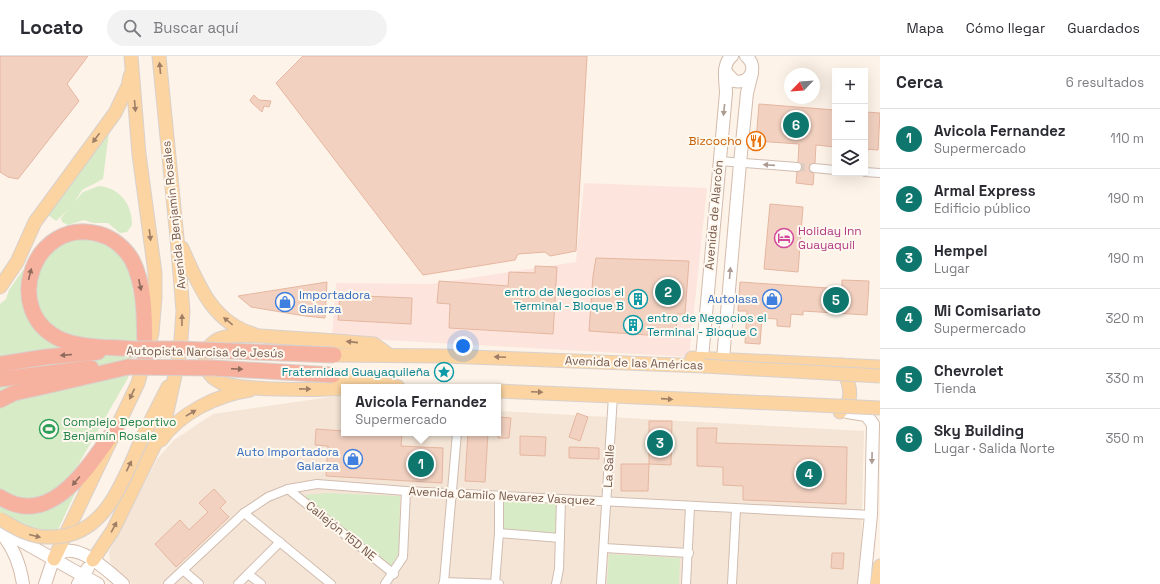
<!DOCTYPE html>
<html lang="es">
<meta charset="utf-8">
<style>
:root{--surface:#fff;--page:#f2f2f3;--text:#2b2b33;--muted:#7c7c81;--line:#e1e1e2;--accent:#0f766e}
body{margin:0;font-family:"Space Grotesk",sans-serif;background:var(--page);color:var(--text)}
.controls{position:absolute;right:12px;top:12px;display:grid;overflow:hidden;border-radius:0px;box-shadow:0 4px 16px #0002}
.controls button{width:36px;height:36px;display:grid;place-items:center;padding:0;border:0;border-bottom:1px solid var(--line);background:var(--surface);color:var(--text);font:20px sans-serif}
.compass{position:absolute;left:784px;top:12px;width:36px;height:36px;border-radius:50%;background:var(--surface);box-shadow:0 4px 16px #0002;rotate:245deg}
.you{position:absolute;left:463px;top:290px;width:14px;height:14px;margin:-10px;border:3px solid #fff;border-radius:50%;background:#1a73e8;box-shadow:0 0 0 6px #1a73e833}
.badge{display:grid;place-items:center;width:26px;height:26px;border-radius:50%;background:var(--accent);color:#fff;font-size:13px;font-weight:700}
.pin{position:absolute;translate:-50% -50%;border:2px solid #fff;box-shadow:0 1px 4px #0006}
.popup{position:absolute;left:341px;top:328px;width:160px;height:52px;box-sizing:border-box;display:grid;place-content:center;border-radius:0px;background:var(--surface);filter:drop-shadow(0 1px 3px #0005);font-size:13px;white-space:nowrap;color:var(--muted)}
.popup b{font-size:15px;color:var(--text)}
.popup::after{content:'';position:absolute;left:50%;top:100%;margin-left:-8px;border:8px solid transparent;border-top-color:var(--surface)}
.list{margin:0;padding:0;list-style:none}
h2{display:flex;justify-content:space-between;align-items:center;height:52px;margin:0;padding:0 16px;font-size:17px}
h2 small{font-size:13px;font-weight:400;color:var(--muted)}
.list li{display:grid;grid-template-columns:26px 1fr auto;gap:12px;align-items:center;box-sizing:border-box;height:60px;padding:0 16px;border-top:1px solid var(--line)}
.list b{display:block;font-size:15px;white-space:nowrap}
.list p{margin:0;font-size:13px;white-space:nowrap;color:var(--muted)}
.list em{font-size:13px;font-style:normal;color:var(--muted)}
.icon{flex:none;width:22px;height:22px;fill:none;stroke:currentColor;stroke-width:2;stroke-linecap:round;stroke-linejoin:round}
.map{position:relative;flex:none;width:880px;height:528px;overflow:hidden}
header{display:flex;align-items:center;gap:24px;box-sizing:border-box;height:56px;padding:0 20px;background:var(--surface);border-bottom:1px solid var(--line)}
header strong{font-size:19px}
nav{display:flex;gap:22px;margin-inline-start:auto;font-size:14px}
.search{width:280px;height:36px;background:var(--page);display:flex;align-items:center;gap:10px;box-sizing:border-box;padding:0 14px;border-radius:22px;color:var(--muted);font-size:15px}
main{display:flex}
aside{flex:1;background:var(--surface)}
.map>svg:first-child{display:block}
</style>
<header>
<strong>Locato</strong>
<div class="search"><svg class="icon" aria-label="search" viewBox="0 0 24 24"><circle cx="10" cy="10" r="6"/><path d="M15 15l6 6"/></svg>Buscar aquí</div>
<nav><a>Mapa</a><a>Cómo llegar</a><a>Guardados</a></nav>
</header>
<main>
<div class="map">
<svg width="880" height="528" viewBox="0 0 880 528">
<rect width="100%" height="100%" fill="#fdf3e8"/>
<polygon fill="#f4e5d6" points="344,339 344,377 498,377 498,355 864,375 861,501 857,528 132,528 117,516 110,506 109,496 157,403 174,384 213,358"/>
<polygon fill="#fde4dc" points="584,127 707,132 689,301 332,281 336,227 430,228 576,206"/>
<g fill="#d7ebc6">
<polygon points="109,76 103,123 82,134 72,150 56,165 48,159"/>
<path d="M99,130c21,2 33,18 33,39l-5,7 -7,1 -12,-10h-15l-9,-3 -16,5 -6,-3 -1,-4 22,-26z"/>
<polygon points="75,183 91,183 104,188 116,196 125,207 130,219 138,262 138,275 128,322 74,416 78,431 56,478 34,476 0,458 0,330 48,322 47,296 0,303 0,248 6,243 9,234 23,214 23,246 25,254 34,224 52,193"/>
<polygon points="327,437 400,440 399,497 391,510 306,442 306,439"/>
<polygon points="503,445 557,448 555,477 503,473"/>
<polygon points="609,498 680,502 679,528 607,528"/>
</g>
<g fill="#f2d1c0" stroke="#e5b6a0">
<polygon points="0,0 88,0 67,28 79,45 18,123 8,121 0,116"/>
<polygon points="303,0 587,0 576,195 550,200 545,196 518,198 515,204 423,219 276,27"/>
<polygon points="254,39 259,44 271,45 269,51 264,50 262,56 251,46 250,44"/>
<polygon points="759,48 835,54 835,91 816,89 815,107 810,109 809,112 811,116 814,118 813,129 796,127 797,116 801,114 802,111 798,106 799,88 756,85"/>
<polygon points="865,56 880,57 878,94 865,93"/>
<polygon points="770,148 803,151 798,216 764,213"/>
<polygon points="596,202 689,205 685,258 677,258 676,281 589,275 593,220"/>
<polygon points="535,210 557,211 553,278 449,272 450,248 437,247 439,225 508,230 509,216 535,217"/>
<polygon points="842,224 869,225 867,259 803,255 803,259 791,258 790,271 777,270 777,263 762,262 760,288 745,287 747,255 738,255 740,226 842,233"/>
<polygon points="327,226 325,262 305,260 251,251 238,240"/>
<polygon points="340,239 412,242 411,268 338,264"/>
<polygon points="577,357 588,361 580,385 569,381"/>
<polygon points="498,361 511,362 509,382 498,382"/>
<polygon points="649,365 672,365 671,409 649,408"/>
<polygon points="697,372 717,372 716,387 847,391 846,448 743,444 743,430 723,429 723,411 697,410"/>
<polygon points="316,373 344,375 344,377 402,378 401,390 443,392 442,427 326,420 328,390 315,389"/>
<polygon points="468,377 488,377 485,426 465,425"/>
<polygon points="520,380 546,381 545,400 520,399"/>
<polygon points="569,391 599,392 599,403 569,402"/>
<polygon points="621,408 649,408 648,435 621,435"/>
<polygon points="214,433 226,446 220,452 229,461 176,511 155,488 180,464 189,474 208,456 199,447"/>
<polygon points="832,497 844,497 843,513 831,512"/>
</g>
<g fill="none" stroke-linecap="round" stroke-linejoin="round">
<polyline stroke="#dcccc1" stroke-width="8" stroke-dasharray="8 4" stroke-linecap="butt" points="797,111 814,112"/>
<g stroke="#d1bdb0" stroke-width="10">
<g id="street">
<polyline points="719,105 797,111"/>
<polyline points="814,112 835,114"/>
<polyline points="865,116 880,117"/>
<polyline points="288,433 394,518"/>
<polyline points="244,457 331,528"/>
<polyline points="499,477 560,482"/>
<polyline points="604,492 689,497"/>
<polyline points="183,514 199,528"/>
<polyline points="248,518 261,528"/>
<polyline points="444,526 499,528"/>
<polyline points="168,528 244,457 268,441 288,433 317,428 406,435 871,459"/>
<polyline points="238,528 280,486"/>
<polyline points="385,528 403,501 406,435"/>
<polyline points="443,528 444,526 457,377"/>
<polyline points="495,528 499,477 499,440"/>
<polyline points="556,528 559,513 561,444"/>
<polyline points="601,528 613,340"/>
<polyline points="686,528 690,451"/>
<polyline points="732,528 736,453"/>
</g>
</g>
<g stroke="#d4bcad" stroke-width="14">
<g id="secondary">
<path d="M725,15l9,10c16,4 25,-14 12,-25"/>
<path d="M702,302l24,-265c0,-11 -5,-29 6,-37"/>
<polyline points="723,303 740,107 747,37 752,17"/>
<polyline points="847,356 866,359 873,368 871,459 864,528"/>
<polyline points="0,473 98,528"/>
<path d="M0,476c14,15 20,32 23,52"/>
<path d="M45,528c3,-8 5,-16 8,-23 16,-29 56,11 70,23"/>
<polyline points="78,528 88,512"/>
</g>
</g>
<g stroke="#d9d1cd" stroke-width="15">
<g id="primary">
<path d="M182,192c16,36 30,74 71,86"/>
<polyline points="0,231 17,206 35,166 115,57 128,30 130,20"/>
<polyline points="334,299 443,300 704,310"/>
<polyline points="692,302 880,311"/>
<polyline points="333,319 398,331"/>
<path d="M344,332c-21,2 -107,3 -124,-6 -11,-5 -17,-16 -14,-28 2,-9 10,-15 19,-17 15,-3 34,-1 49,0 34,2 67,4 100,7l14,10"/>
<polyline points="498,335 705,344"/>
<path d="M840,356c3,-3 6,-7 8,-10 5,-10 -2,-28 -7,-37"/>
<polyline points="144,378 168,331"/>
<path d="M161,384c19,-27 56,-45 89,-50"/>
<polyline points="54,503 138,327 152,277 155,242 155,217 139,98 131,0"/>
<polyline points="93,504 113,474 162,374 166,360 180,297 183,255 177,182 159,0"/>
<polyline points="877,528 880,510"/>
</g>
</g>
<g stroke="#d9d1cd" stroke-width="17">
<g id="highway">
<path d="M132,293c-21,-2 -53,-1 -72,-10 -60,-28 -26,-123 39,-105 14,4 26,14 33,26 15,29 12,67 13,99"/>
<polyline points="0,308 46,301 98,296"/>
<polyline points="0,323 91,312"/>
<polyline points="0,344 14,337 46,330 128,311"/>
<path d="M0,441c52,34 91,-35 116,-69"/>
</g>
</g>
<use href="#street" stroke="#fff" stroke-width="8"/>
<use href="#secondary" stroke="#fff" stroke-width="12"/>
<use href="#primary" stroke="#fbd4a1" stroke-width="13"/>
<use href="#highway" stroke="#f6b19f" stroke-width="15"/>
<g stroke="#d9d1cd" stroke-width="15" stroke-linecap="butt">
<g id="primary-bridge">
<polyline points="704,310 880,320"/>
<polyline points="705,344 880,352"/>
<path d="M0,463c9,5 17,11 27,14 12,5 23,5 36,3 47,-7 63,-64 81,-102"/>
</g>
</g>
<g stroke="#d9d1cd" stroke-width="17" stroke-linecap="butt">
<g id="highway-bridge">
<polyline points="132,293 179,293 334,299"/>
<polyline points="128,311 214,312 333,319"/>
</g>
</g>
<use href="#primary-bridge" stroke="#fbd4a1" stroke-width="13"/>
<use href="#highway-bridge" stroke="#f6b19f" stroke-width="15"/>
</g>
<defs><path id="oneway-solid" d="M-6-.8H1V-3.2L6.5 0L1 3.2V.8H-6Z"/></defs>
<g fill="#9f7e65">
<use href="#oneway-solid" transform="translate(160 12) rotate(-95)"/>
<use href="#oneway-solid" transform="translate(135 50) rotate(85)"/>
<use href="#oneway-solid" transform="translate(96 82) rotate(126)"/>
<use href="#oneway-solid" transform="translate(150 179) rotate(83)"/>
<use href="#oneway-solid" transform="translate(182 264) rotate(-89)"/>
<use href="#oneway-solid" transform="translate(228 265) rotate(-141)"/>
<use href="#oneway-solid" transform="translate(352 286) rotate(-174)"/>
<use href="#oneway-solid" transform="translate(500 301) rotate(-178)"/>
<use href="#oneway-solid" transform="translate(305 333) rotate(1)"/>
<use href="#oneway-solid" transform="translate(537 336) rotate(2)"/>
<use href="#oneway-solid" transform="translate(132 338) rotate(115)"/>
<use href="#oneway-solid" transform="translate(667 343) rotate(4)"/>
<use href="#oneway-solid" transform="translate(191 357) rotate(-31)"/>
<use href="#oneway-solid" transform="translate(129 410) rotate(-64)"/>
<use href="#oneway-solid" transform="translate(114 471) rotate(-62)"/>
<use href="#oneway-solid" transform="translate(35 480) rotate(14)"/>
</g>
<g fill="#ad9b93">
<use href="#oneway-solid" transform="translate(724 54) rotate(96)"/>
<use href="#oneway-solid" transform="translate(769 109) rotate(-176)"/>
<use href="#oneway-solid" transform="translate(730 217) rotate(-85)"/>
<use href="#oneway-solid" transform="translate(872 402) rotate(91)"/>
</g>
<g fill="#906b5c">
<use href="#oneway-solid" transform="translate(30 218) rotate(-76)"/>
<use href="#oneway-solid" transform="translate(140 229) rotate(78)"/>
<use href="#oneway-solid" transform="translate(66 299) rotate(175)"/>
<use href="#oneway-solid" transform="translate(237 313) rotate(3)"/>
<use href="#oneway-solid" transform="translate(76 425) rotate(130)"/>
</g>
<defs>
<g id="restaurant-ring" transform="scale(1)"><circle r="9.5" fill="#fff8ef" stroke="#e8710a" stroke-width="1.5"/><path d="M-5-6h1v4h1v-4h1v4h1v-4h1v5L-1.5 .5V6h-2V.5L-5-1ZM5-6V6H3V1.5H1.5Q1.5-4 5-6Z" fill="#e8710a"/></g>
<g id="hotel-ring" transform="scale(1)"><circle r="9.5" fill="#fff8ef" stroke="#d1479c" stroke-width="1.5"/><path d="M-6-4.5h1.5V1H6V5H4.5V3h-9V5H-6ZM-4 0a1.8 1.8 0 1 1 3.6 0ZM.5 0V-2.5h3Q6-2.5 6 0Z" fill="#d1479c"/></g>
<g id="building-ring" transform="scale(1)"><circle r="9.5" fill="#fff8ef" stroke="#0f9aa8" stroke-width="1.5"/><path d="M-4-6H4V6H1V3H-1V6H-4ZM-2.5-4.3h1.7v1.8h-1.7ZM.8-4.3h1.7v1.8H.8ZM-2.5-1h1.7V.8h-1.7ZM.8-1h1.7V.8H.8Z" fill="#0f9aa8"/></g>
<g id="shop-ring" transform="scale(1)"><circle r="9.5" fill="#fff8ef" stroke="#3f7fe0" stroke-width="1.5"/><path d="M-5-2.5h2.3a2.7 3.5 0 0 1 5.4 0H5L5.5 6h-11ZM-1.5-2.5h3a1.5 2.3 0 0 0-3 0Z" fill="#3f7fe0"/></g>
<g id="sight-ring" transform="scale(1)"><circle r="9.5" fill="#fff8ef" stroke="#0f9aa8" stroke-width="1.5"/><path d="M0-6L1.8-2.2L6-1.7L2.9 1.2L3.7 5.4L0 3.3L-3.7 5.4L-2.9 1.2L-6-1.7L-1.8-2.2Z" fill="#0f9aa8"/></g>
<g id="stadium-ring" transform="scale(1)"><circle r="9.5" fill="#fff8ef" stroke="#2e9e5b" stroke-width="1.5"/><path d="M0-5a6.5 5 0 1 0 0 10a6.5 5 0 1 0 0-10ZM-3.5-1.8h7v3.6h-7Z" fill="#2e9e5b"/></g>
</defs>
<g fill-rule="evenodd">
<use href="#restaurant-ring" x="756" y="85"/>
<use href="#hotel-ring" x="784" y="182"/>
<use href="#building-ring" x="638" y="243"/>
<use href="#shop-ring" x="772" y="243"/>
<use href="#shop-ring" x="285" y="246"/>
<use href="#building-ring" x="633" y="269"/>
<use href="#sight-ring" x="444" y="316"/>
<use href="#stadium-ring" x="49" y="373"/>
<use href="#shop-ring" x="353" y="403"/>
</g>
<g text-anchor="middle" stroke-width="4" stroke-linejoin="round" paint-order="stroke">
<g font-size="12" fill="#c56008" stroke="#fff8ef" text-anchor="end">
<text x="742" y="89">Bizcocho</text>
</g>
<g font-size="12" fill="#77594b" stroke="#fff8ef">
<text transform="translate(174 159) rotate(-96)" y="4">Avenida Benjamín Rosales</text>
<text transform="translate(714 159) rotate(-85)" y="4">Avenida de Alarcón</text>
<text transform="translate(205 296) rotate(1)" y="4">Autopista Narcisa de Jesús</text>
<text transform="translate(634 307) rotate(2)" y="4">Avenida de las Américas</text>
<text transform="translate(609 410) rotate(-87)" y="4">La Salle</text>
<text transform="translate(502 440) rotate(3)" y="4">Avenida Camilo Nevarez Vasquez</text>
<text transform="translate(341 475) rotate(39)" y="4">Callejón 15D NE</text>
</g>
<g font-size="12" fill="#b23c85" stroke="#fff8ef" text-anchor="start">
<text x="798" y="179">Holiday Inn<tspan x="798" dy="14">Guayaquil</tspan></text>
</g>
<g font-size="12" fill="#0d838f" stroke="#fff8ef" text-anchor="end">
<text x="624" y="240">entro de Negocios el<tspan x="624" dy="14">Terminal - Bloque B</tspan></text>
<text x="647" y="266" text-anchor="start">entro de Negocios el<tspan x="647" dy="14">Terminal - Bloque C</tspan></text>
<text x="430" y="320">Fraternidad Guayaquileña</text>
</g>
<g font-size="12" fill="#366cbe" stroke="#fff8ef" text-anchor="end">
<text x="299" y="243" text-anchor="start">Importadora<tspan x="299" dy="14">Galarza</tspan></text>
<text x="758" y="247">Autolasa</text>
<text x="339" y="400">Auto Importadora<tspan x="339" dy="14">Galarza</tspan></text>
</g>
<g font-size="12" fill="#27864d" stroke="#fff8ef" text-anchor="start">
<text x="63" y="370">Complejo Deportivo<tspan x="63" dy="14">Benjamín Rosale</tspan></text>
</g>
</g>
</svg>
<div class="controls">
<button>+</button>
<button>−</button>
<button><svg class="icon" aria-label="layers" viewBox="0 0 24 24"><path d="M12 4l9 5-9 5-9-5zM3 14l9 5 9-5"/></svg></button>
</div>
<svg class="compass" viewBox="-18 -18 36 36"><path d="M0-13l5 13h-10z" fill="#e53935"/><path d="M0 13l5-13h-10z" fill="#7c7c81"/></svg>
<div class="you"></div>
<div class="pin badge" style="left:421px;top:408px">1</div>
<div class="popup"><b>Avicola Fernandez</b>Supermercado</div>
<div class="pin badge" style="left:668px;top:236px">2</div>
<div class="pin badge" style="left:660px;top:387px">3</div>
<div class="pin badge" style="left:809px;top:418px">4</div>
<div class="pin badge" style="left:836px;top:244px">5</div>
<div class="pin badge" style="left:796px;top:69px">6</div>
</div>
<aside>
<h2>Cerca<small>6 resultados</small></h2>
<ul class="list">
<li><span class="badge">1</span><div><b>Avicola Fernandez</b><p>Supermercado</p></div><em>110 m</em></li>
<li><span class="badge">2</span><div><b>Armal Express</b><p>Edificio público</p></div><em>190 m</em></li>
<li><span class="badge">3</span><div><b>Hempel</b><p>Lugar</p></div><em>190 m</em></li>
<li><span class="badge">4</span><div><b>Mi Comisariato</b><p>Supermercado</p></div><em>320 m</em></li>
<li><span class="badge">5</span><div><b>Chevrolet</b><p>Tienda</p></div><em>330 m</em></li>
<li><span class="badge">6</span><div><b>Sky Building</b><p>Lugar · Salida Norte</p></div><em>350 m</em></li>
</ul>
</aside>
</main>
